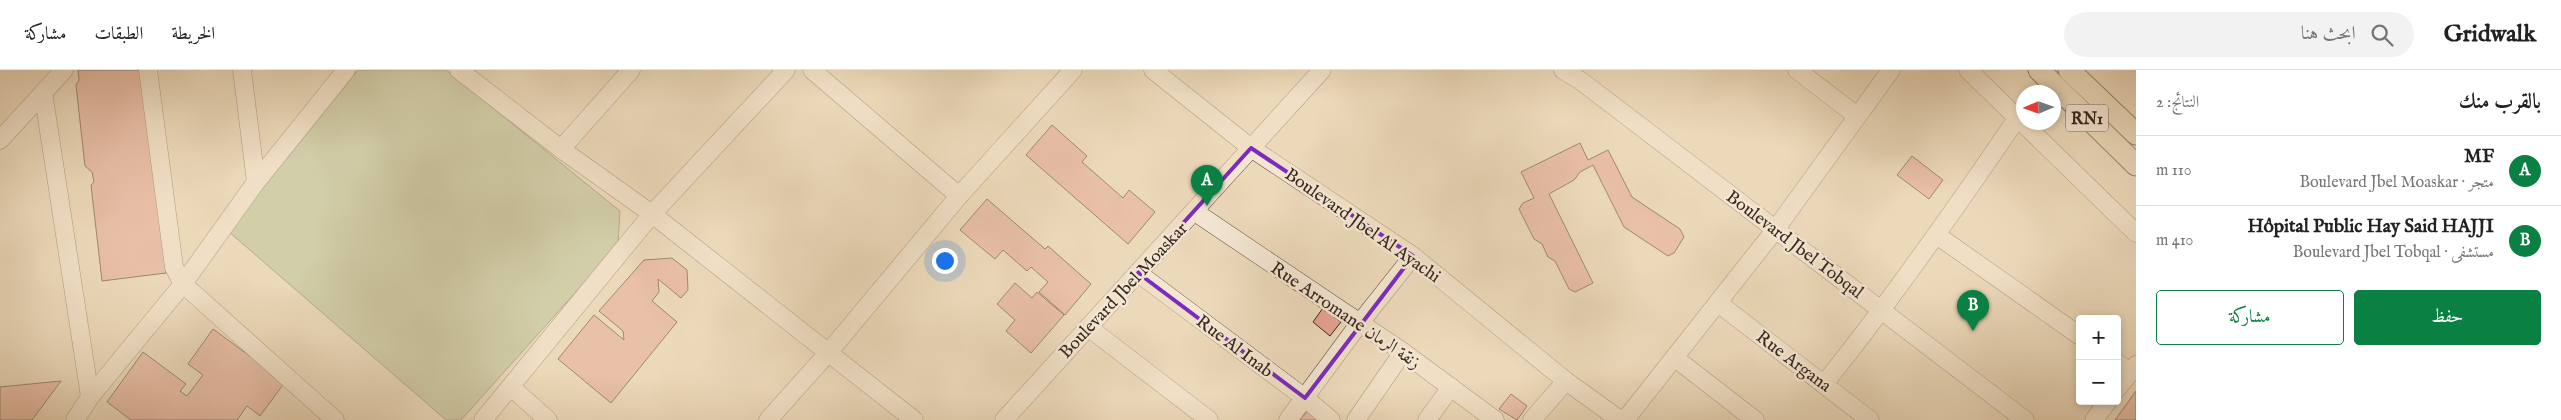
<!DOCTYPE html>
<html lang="ar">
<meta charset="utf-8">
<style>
:root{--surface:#fff;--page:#f2f2f2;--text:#222;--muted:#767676;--line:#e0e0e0;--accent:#0b8043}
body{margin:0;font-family:"IM FELL English",Amiri,serif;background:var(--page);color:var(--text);direction:rtl}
.controls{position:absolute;right:15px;bottom:15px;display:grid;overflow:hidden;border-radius:5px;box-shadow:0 2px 8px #0003}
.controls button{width:45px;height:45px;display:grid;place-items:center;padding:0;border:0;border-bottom:1px solid var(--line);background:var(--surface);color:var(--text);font:25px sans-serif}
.compass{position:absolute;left:2016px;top:15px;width:45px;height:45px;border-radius:50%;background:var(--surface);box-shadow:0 2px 8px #0003;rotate:268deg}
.you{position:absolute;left:944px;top:190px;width:18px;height:18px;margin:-12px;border:4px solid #fff;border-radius:50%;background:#1a73e8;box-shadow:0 0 0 8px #1a73e833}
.badge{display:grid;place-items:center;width:32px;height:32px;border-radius:50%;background:var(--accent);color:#fff;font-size:16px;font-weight:700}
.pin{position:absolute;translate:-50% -41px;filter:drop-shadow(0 1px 2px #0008)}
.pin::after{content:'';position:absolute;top:26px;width:18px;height:15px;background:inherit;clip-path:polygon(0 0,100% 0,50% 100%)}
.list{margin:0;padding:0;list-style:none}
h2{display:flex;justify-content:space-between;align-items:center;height:65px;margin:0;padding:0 20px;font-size:21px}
h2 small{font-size:16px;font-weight:400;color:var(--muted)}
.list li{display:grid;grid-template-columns:32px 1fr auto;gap:15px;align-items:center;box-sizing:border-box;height:70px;padding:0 20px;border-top:1px solid var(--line)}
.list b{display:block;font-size:19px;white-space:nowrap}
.list p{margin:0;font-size:16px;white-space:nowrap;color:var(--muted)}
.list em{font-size:16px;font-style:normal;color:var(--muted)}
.actions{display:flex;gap:10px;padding:15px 20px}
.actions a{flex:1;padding:11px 0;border:1px solid var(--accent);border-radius:5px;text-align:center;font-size:18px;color:var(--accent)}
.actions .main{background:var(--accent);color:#fff}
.icon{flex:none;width:28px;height:28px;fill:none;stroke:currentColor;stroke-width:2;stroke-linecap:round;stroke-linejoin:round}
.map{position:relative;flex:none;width:2136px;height:350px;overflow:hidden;direction:ltr}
header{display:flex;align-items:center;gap:30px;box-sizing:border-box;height:70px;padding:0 25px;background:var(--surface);border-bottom:1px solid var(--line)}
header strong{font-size:24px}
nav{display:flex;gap:28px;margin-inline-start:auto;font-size:18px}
.search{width:350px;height:45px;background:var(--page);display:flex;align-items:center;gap:12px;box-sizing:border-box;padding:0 18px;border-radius:28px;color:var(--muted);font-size:19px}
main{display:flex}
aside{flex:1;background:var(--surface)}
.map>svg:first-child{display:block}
</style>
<header>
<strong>Gridwalk</strong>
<div class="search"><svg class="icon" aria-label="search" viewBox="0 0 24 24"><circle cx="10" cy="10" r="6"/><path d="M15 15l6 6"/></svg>ابحث هنا</div>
<nav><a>الخريطة</a><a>الطبقات</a><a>مشاركة</a></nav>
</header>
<main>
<aside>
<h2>بالقرب منك<small>النتائج: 2</small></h2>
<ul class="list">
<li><span class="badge">A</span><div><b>MF</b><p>متجر · Boulevard Jbel Moaskar</p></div><em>110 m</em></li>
<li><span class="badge">B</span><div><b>Hôpital Public Hay Said HAJJI</b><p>مستشفى · Boulevard Jbel Tobqal</p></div><em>410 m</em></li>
</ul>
<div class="actions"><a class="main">حفظ</a><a>مشاركة</a></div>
</aside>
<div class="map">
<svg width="2136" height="350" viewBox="0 0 2136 350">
<rect width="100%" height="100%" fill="#ecd9ba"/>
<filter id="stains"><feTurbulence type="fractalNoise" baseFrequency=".004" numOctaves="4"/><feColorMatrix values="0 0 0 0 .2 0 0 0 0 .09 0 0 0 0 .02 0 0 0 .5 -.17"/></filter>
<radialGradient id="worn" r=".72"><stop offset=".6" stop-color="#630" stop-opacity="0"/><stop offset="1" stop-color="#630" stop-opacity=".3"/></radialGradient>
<polygon fill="#b1c095" stroke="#74745a" points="358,0 446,0 620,141 618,175 461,350 446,350 228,161"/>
<g fill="#e5a392" stroke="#382820">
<polygon points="78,0 142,0 166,203 102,211 91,115 94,112 92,102 85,96 76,15 79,10"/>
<polygon points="1052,55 1087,86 1082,92 1123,128 1129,120 1155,142 1128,174 1026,85"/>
<polygon points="1580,73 1588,90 1608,80 1632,127 1680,159 1684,167 1674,183 1668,186 1624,157 1593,95 1580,102 1574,110 1549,124 1593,213 1575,222 1569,219 1555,191 1548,187 1542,174 1534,169 1519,139 1523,133 1534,128 1521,102"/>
<polygon points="1912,86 1943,110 1929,129 1897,105"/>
<polygon points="987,129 1045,179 1048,176 1091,214 1065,245 1039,222 1048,212 1031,197 1027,201 1003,180 995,189 960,160"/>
<polygon points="672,188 687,200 688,220 681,228 658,209 659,222 652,231 677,252 611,333 558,289 594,245 624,270 623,261 599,241 644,190"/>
<polygon points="1015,213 1032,228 1037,222 1064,245 1031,283 1006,261 1015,250 997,234"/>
<polygon points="1323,238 1341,252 1330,266 1313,252"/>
<polygon points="213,259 285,312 260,346 247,336 237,350 131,350 107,332 143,282 186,314 180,321 187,326 203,305 188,294"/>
<polygon points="61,311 32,350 0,350 0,317"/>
<polygon points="2136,321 2136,350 2115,350"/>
<polygon points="1511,324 1527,336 1517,350 1499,339"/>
<polygon points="1310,338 1322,350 1300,350"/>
</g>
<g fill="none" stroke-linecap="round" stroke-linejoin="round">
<g stroke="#655446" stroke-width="19">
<g id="minor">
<polyline points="148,0 174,197 183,214 335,350"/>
<polyline points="242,0 256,112"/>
<polyline points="459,0 561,79 652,144 914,350"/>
<polyline points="812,0 959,126"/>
<polyline points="1153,0 1251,78 1413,186 1566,311 1620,350"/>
<polyline points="1563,0 1581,11 2025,350"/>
<polyline points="1797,0 1857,46"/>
<polyline points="1968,0 2136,163"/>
<polyline points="43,22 90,327"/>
<polyline points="0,70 64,0"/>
<polyline points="561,79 631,0"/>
<polyline points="1195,142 1403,282 1495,350"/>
<polyline points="1938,166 2080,266"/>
<polyline points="1138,203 1305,328 1331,350"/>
<polyline points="1718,233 1870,350"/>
<polyline points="1088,257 1209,350"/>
<polyline points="1675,288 1755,350"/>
<polyline points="2117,293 2130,302"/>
<path d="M1824,314c69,-86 132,-176 194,-267"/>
<polyline points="511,317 548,350"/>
<polyline points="2117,319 2136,295"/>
<polyline points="75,350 90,327 183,214 256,112 346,0"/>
<polyline points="483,350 652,144 786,0"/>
<polyline points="768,350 828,283 959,126 1073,0"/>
<polyline points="1004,350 1322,0"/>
<polyline points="1288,350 1359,254 1413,186"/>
<polyline points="1356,350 1403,282"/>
<polyline points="1427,350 1451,317"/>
<polyline points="1532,350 1566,311"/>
<polyline points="1625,350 1775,160 1891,0"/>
<polyline points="2094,350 2108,331"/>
</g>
</g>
<g stroke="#382820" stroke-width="23">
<g id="major">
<polyline points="2039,0 2136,95"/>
<polyline points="2069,0 2136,64"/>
</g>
</g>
<use href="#minor" stroke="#f3e6d2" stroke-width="18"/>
<use href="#major" stroke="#ecd9ba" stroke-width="21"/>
</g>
<path d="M0 0H2136V350H0ZM1251,78l162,108 -108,142 -167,-125z" fill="#ecd9ba" fill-opacity=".55" fill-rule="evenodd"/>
<path fill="none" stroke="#7b2cbf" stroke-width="4" stroke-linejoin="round" d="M1251,78l162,108 -108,142 -167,-125z"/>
<g text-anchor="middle" stroke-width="5" stroke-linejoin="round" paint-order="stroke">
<rect fill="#f3e6d2" stroke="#706155" stroke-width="1" x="2066" y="34.5" width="42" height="27" rx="4"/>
<g font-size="16" font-weight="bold" fill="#382820">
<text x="2087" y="54">RN1</text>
</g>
<g font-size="18" fill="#382820" stroke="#f3e6d2">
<text transform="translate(1363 155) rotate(35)" y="6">Boulevard Jbel Al Ayachi</text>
<text transform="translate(1795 174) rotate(37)" y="6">Boulevard Jbel Tobqal</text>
<text transform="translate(1123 220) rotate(-47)" y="6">Boulevard Jbel Moaskar</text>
<text transform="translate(1346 245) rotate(34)" y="6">Rue Arromane زنقة الرمان</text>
<text transform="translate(1235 276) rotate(37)" y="6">Rue Al Inab</text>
<text transform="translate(1794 291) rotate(37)" y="6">Rue Argana</text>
</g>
</g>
<rect width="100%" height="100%" filter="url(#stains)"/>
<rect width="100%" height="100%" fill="url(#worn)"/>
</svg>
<div class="controls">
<button>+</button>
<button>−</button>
</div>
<svg class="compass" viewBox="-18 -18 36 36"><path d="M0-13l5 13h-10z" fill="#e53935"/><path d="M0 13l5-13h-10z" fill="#767676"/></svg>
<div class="you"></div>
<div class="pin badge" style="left:1207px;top:136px">A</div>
<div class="pin badge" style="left:1973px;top:261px">B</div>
</div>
</main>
